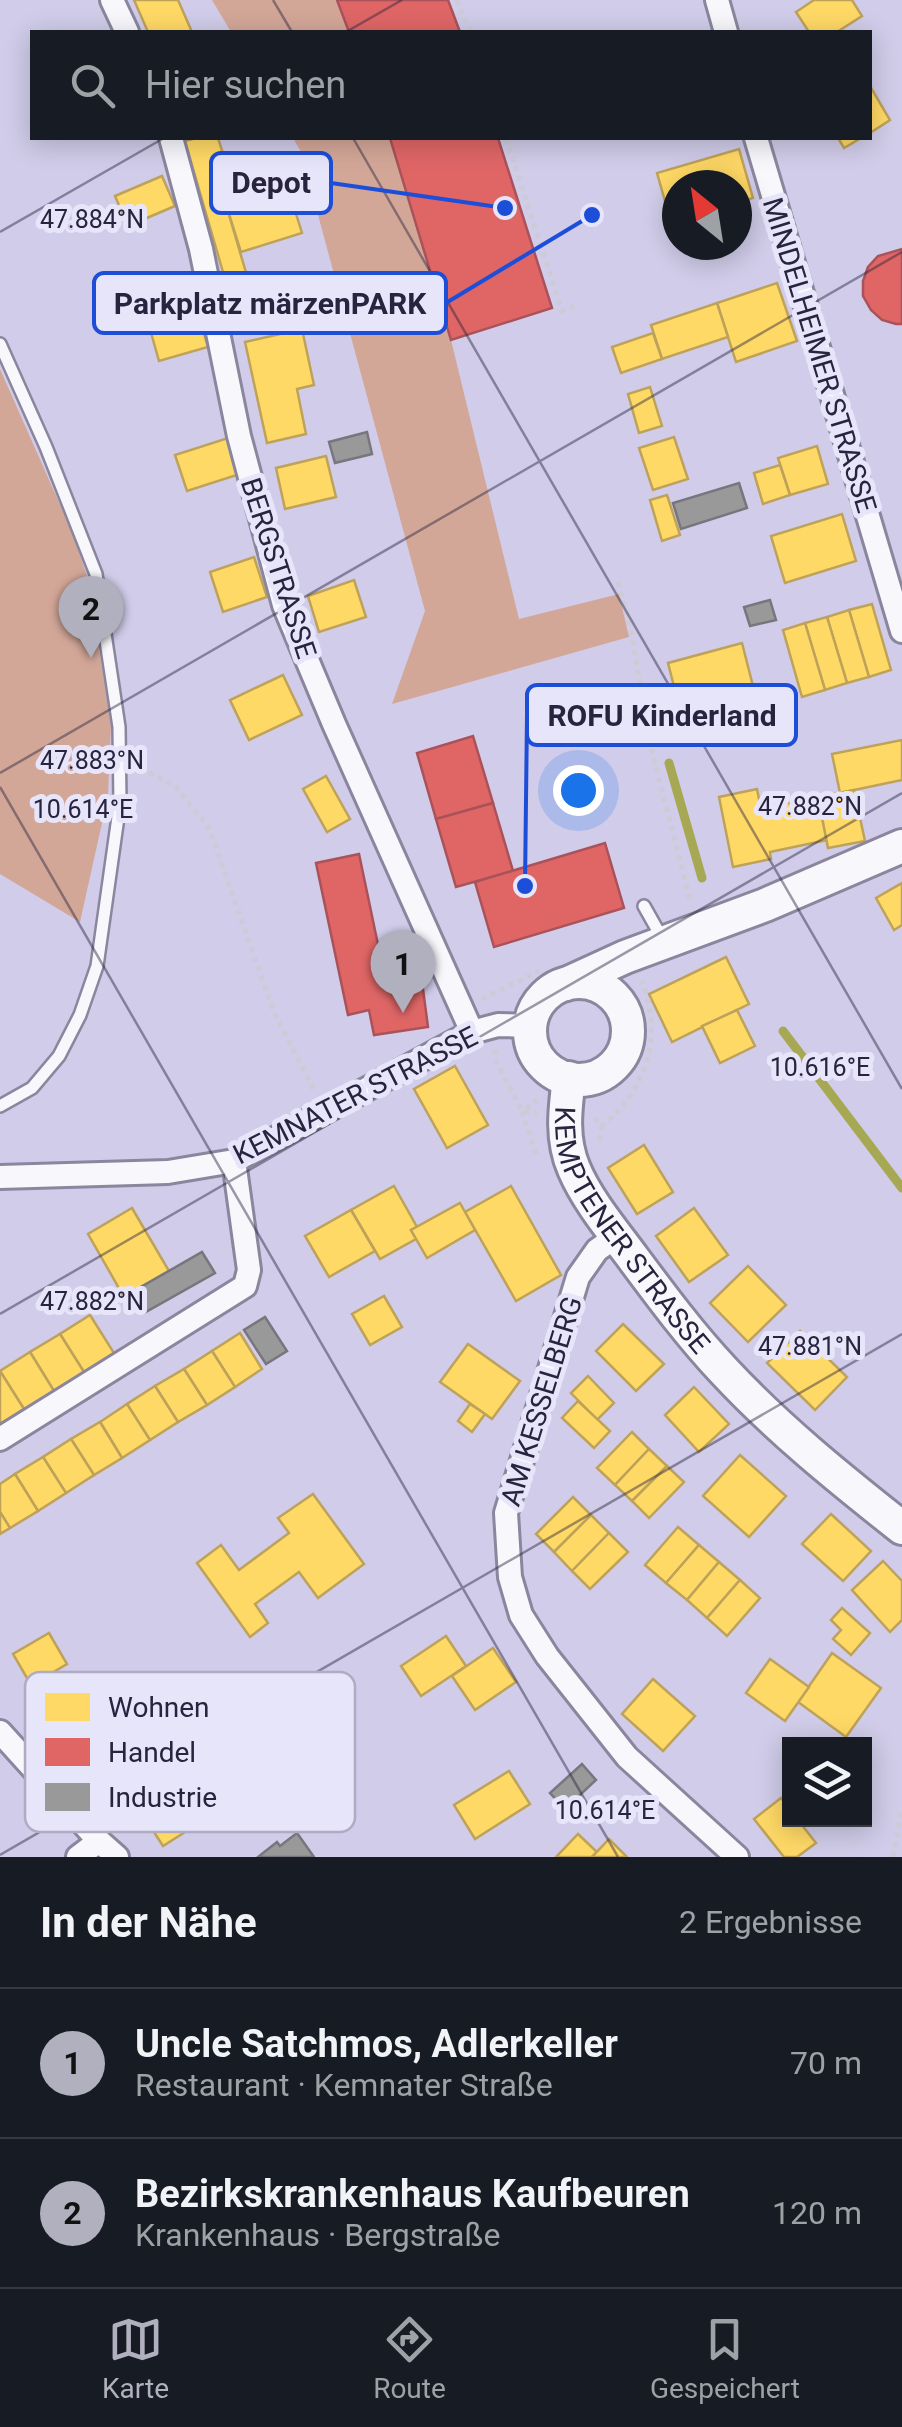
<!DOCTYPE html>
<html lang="de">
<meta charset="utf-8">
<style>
:root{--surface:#171b24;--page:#242831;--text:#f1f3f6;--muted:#9ea1a6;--line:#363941;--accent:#b1b0be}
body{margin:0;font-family:Roboto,sans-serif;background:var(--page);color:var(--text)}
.controls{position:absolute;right:30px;bottom:30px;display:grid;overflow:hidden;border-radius:0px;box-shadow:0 5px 25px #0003}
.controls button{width:90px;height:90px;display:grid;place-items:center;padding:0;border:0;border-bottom:2px solid var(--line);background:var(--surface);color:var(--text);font:50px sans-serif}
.compass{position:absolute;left:662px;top:170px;width:90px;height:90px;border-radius:50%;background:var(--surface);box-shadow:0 5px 25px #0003;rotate:330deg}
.you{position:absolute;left:578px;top:790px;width:35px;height:35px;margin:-25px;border:8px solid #fff;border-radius:50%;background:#1a73e8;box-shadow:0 0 0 15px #1a73e833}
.badge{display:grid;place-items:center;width:65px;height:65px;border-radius:50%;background:var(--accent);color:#111;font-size:32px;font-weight:700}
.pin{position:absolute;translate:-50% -82px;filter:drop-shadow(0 2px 5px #0008)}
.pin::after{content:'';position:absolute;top:52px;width:35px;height:30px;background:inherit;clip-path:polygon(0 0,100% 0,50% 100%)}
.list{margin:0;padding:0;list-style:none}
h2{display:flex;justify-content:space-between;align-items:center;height:130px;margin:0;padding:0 40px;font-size:42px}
h2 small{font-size:32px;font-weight:400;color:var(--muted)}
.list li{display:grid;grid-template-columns:65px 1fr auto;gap:30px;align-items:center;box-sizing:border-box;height:150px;padding:0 40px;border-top:2px solid var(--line)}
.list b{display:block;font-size:38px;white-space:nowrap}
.list p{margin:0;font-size:32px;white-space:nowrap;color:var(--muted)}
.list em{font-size:32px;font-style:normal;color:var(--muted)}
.icon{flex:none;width:55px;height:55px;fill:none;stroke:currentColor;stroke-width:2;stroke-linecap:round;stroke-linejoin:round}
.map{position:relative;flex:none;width:902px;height:1857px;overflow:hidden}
.search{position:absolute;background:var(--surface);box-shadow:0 5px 25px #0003;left:30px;right:30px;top:30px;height:110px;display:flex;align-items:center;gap:25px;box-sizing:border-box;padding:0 35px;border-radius:0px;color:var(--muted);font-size:38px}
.sheet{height:430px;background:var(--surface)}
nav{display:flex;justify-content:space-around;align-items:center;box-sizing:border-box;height:140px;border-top:2px solid var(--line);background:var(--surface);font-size:28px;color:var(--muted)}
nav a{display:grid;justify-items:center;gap:5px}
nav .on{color:var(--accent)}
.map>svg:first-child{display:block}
</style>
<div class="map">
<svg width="902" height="1857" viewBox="0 0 902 1857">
<rect width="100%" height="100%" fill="#d0cce9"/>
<g fill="#d3a798">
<polygon points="212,0 337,0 349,32 231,32"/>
<polygon points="293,138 390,138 451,340 519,619 619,594 629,637 392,704 425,611 301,152"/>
<polygon points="0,369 73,534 88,579 111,725 108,796 80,922 0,874"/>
</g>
<g fill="#ffd966" stroke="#bea25a" stroke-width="2.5">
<polygon points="134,0 178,0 192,32 148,32"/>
<polygon points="814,0 852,0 862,16 837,32 809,32 796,12"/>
<polygon points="870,86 890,120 870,133"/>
<polygon points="196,138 218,138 237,197 225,201 257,310 236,317 185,141"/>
<polygon points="838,138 861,138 844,148"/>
<polygon points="739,149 753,198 737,203 737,185 677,185 677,221 671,222 657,173"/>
<polygon points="162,176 175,206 128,226 115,196"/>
<polygon points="286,182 302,233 241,252 225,201"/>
<polygon points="777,283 797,341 736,362 717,303"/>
<polygon points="717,303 728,337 662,359 651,325"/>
<polygon points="196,308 208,347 159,361 148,322"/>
<polygon points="302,329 314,385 297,389 306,434 267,443 245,342"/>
<polygon points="653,333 662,359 621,373 612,347"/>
<polygon points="650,387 662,426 639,433 628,394"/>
<polygon points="674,437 688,479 653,490 639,448"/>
<polygon points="228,438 240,474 187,491 175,455"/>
<polygon points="817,446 828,484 790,495 778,458"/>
<polygon points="326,456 336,497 285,509 276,468"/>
<polygon points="780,465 790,495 763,504 754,473"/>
<polygon points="667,495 680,535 662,541 650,500"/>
<polygon points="842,514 856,561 785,583 771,536"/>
<polygon points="254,557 267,597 223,612 210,572"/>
<polygon points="354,580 366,617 319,632 308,596"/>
<polygon points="872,604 891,670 869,677 849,610"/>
<polygon points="849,610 869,677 847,683 827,617"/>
<polygon points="827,617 847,683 825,690 805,623"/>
<polygon points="805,623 825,690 802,697 783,630"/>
<polygon points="742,643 754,690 680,710 668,663"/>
<polygon points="283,675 302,715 249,740 230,700"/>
<polygon points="902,740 902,780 840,793 832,754"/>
<polygon points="326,776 350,819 327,832 303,789"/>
<polygon points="757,789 761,809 818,797 827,840 770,852 771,859 733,867 719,797"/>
<polygon points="854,790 865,841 828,848 818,797"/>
<polygon points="902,883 902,925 894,930 876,898"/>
<polygon points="726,957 749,1004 672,1042 649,994"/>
<polygon points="737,1010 755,1046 720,1063 702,1026"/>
<polygon points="455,1066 488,1125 447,1148 414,1089"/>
<polygon points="644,1145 673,1192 637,1214 608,1168"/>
<polygon points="394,1186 417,1227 411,1230 416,1239 380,1259 351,1210"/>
<polygon points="511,1186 561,1275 516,1301 465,1212"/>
<polygon points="460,1203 475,1230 427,1258 411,1230"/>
<polygon points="132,1208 169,1271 124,1297 88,1234"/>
<polygon points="694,1208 728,1255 689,1282 656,1236"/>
<polygon points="351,1210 375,1251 329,1277 305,1236"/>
<polygon points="748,1266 786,1305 748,1342 710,1303"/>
<polygon points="384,1296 402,1327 370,1345 352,1314"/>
<polygon points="90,1315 114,1353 84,1372 60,1334"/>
<polygon points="623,1324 664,1364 636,1391 596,1351"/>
<polygon points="800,1331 847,1377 815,1410 767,1363"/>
<polygon points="240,1333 262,1369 235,1387 212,1351"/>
<polygon points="60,1334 84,1372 54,1391 30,1352"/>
<polygon points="468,1344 520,1381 492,1419 440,1382"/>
<polygon points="212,1351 235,1387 207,1405 184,1369"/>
<polygon points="30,1352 54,1391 24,1409 0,1371"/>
<polygon points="184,1369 207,1405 178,1422 155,1386"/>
<polygon points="0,1371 24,1409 0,1424"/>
<polygon points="588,1376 614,1403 597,1420 571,1393"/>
<polygon points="155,1386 178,1422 150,1440 127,1404"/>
<polygon points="694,1387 729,1424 699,1452 665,1415"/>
<polygon points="578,1401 610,1431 594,1448 562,1418"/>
<polygon points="127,1404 150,1440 122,1458 100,1422"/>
<polygon points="470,1404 485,1414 472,1432 458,1421"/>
<polygon points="100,1422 122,1458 94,1475 71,1439"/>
<polygon points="632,1432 649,1449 615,1485 597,1468"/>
<polygon points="71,1439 94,1475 66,1493 43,1457"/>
<polygon points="649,1449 667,1466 632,1501 615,1485"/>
<polygon points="740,1455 786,1496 749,1537 703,1496"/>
<polygon points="43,1457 66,1493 38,1511 15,1474"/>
<polygon points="667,1466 684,1482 649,1518 632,1501"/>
<polygon points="15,1474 38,1511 10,1528 0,1512 0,1484"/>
<polygon points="313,1494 364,1564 318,1598 299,1572 255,1604 268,1623 250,1637 197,1563 221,1545 239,1570 289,1533 278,1518"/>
<polygon points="573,1497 591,1515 554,1552 536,1534"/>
<polygon points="0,1512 10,1528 0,1534"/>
<polygon points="831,1514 871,1551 843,1581 802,1544"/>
<polygon points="591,1515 609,1533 572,1571 554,1552"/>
<polygon points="678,1527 699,1545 666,1583 645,1565"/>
<polygon points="609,1533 628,1552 590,1589 572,1571"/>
<polygon points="699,1545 719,1562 687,1600 666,1583"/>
<polygon points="883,1561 902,1581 902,1620 890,1632 852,1590"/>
<polygon points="719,1562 740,1580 707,1618 687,1600"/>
<polygon points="740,1580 760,1598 727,1636 707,1618"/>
<polygon points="842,1608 870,1633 851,1655 833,1639 841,1630 831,1620"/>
<polygon points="49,1633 67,1664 31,1685 13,1654"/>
<polygon points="446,1636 466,1666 421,1696 401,1666"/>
<polygon points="493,1648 516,1682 475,1710 452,1676"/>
<polygon points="832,1653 881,1688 846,1737 798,1702"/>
<polygon points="770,1659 809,1687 785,1721 746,1693"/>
<polygon points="653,1679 695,1716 663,1751 622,1714"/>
<polygon points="509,1771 530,1804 475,1839 454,1805"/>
<polygon points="183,1789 204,1820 163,1846 143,1815"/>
<polygon points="781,1798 790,1809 790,1820 798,1820 816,1843 797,1857 784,1857 754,1819"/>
<polygon points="578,1834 597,1852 592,1857 556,1857"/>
<polygon points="609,1839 627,1857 592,1857"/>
</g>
<g fill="#e06666" stroke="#a9525a" stroke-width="2.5">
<polygon points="337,0 448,0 460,32 349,32"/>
<polygon points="390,138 498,138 552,308 451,340"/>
<polygon points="902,249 902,324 896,324 882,320 871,310 863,296 863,281 868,267 878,256"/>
<polygon points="473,736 493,803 436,819 417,753"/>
<polygon points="493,803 513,871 456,887 436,819"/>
<polygon points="605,843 624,908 494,947 475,882"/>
<polygon points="359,854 385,978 421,974 428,1027 374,1035 369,1010 348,1015 316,863"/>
</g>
<g fill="#999" stroke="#77767e" stroke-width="2.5">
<polygon points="367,432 372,454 335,463 329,442"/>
<polygon points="739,483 747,508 681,529 673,503"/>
<polygon points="770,600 776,620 750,626 744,607"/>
<polygon points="202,1252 215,1273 144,1313 132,1292"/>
<polygon points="265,1317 287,1351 266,1364 244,1330"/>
<polygon points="582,1764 596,1780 565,1809 550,1793"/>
<polygon points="297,1833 314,1857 258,1857 277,1842 280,1846"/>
</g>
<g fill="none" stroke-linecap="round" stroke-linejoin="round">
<g stroke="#a7a854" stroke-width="9">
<polyline points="669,763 702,878"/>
<polyline points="783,1031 902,1188"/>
</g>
<g stroke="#8a869e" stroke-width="16">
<g id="lane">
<polyline points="0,344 46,447 96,574 119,727 120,803 97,966 80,1015 59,1056 32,1088 0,1106"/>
<polyline points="644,906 662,938"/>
</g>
</g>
<g stroke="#8a869e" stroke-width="28">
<g id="street">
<polyline points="112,0 127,32"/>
<polyline points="717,0 726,32"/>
<polyline points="171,138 201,249 239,436 284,605 334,724 472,1032"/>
<polyline points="756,138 902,631"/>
<polyline points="0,1177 168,1172 234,1161 472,1032 498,1025 531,1026"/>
<polyline points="617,1236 597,1250 578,1277 506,1513 510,1577 521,1615 547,1656 627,1757 737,1857"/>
<polyline points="0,1439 245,1286 249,1270 234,1161"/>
<polyline points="0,1732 99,1841 117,1857"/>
<polyline points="78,1857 99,1841"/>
</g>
</g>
<g stroke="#8a869e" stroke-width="38">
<g id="secondary">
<circle cx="579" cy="1031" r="49"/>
<polyline points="566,984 625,957 765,905 902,846"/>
<path id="s1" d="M569,1078c-4,31 -8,61 5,91 13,31 39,62 59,89 29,39 58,78 91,113 54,58 116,108 178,157"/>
</g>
</g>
<g stroke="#cdcbd5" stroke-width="5" stroke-dasharray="5 5" stroke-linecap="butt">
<polyline points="457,0 470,32"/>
<polyline points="506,138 562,311 579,304"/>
<polyline points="618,582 632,636 651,747 690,901"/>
<polyline points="140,768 175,786 209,828 273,1010 315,1092"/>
<polyline points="482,999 539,971"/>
<polyline points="495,1050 495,1059 522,1111 537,1113"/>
<polyline points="595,1118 602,1127 598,1145"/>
<path d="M601,1127c45,-37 63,-90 41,-146"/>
<polyline points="536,1154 522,1111 537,1100"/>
<polyline points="893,1857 902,1808"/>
</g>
<use href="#lane" stroke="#f8f7fc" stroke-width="11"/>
<use href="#street" stroke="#f8f7fc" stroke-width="22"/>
<use href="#secondary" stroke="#f8f7fc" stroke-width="32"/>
</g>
<path fill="none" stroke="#28233e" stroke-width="2.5" stroke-opacity="0.45" d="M273,0l19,32M346,32l56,-32M353,138l549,951M0,232l164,-94M0,773l902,-521M0,787l618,1070M0,1314l902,-521M0,1855l902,-521"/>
<g text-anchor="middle" stroke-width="10" stroke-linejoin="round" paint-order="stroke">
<g font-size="28" fill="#28233e" stroke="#e7e5fa">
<text transform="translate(820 355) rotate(73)" y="10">MINDELHEIMER STRASSE</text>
<text transform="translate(279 568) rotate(72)" y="10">BERGSTRASSE</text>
<text transform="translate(355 1095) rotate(-27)" y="10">KEMNATER STRASSE</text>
<text dy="10" stroke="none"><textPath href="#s1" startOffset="172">KEMPTENER STRASSE</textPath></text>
<text transform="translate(541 1401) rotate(-73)" y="10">AM KESSELBERG</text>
</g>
</g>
<rect x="25" y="1672" width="330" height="160" rx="15" fill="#e7e5fa" stroke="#aeabc2" stroke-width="2.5"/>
<rect x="45" y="1693" width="45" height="28" fill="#ffd966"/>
<rect x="45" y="1738" width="45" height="28" fill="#e06666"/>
<rect x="45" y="1783" width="45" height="28" fill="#999"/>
<g font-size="28" fill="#28233e">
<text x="108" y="1717">Wohnen</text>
<text x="108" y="1762">Handel</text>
<text x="108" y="1807">Industrie</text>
</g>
<g font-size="25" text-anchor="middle" fill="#28233e" stroke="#e7e5fa" stroke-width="10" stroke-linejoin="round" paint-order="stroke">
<text x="92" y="228">47.884°N</text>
<text x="92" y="769">47.883°N</text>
<text x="810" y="815">47.882°N</text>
<text x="83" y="818">10.614°E</text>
<text x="820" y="1076">10.616°E</text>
<text x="92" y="1310">47.882°N</text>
<text x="810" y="1355">47.881°N</text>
<text x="605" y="1819">10.614°E</text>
</g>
<path fill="none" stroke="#1d4ed8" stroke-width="4" d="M505 208L331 183M592 215L446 303M525 886L527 715"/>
<g fill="#1d4ed8" stroke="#e7e5fa" stroke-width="4">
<circle cx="505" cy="208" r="10"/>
<circle cx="592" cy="215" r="10"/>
<circle cx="525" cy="886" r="10"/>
</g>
<g fill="#e7e5fa" stroke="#1d4ed8" stroke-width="4">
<rect x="211" y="153" width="120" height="60" rx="10"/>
<rect x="94" y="273" width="352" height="60" rx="10"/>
<rect x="527" y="685" width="269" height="60" rx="10"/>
</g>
<g font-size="30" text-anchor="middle" font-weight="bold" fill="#28233e">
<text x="271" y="193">Depot</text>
<text x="270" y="314">Parkplatz märzenPARK</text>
<text x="662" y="726">ROFU Kinderland</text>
</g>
</svg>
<div class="controls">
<button><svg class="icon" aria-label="layers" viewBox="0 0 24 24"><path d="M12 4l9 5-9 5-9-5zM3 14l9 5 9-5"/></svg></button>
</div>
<svg class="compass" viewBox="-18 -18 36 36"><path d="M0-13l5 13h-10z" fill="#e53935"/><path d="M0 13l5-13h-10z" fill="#9ea1a6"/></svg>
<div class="you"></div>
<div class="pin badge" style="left:403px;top:1013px">1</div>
<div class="pin badge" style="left:91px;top:658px">2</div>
<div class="search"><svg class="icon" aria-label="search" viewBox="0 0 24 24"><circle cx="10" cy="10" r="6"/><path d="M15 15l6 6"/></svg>Hier suchen</div>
</div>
<section class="sheet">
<h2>In der Nähe<small>2 Ergebnisse</small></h2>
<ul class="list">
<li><span class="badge">1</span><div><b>Uncle Satchmos, Adlerkeller</b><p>Restaurant · Kemnater Straße</p></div><em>70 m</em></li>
<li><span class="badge">2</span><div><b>Bezirkskrankenhaus Kaufbeuren</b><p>Krankenhaus · Bergstraße</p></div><em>120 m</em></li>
</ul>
</section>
<nav>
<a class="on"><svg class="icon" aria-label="map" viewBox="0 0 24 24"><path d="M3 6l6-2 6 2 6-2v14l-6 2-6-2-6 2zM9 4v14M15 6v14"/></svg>Karte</a>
<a><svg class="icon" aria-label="directions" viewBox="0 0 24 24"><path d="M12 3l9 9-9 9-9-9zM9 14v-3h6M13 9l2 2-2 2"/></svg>Route</a>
<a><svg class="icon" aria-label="saved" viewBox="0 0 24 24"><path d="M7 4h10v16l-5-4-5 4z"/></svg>Gespeichert</a>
</nav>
